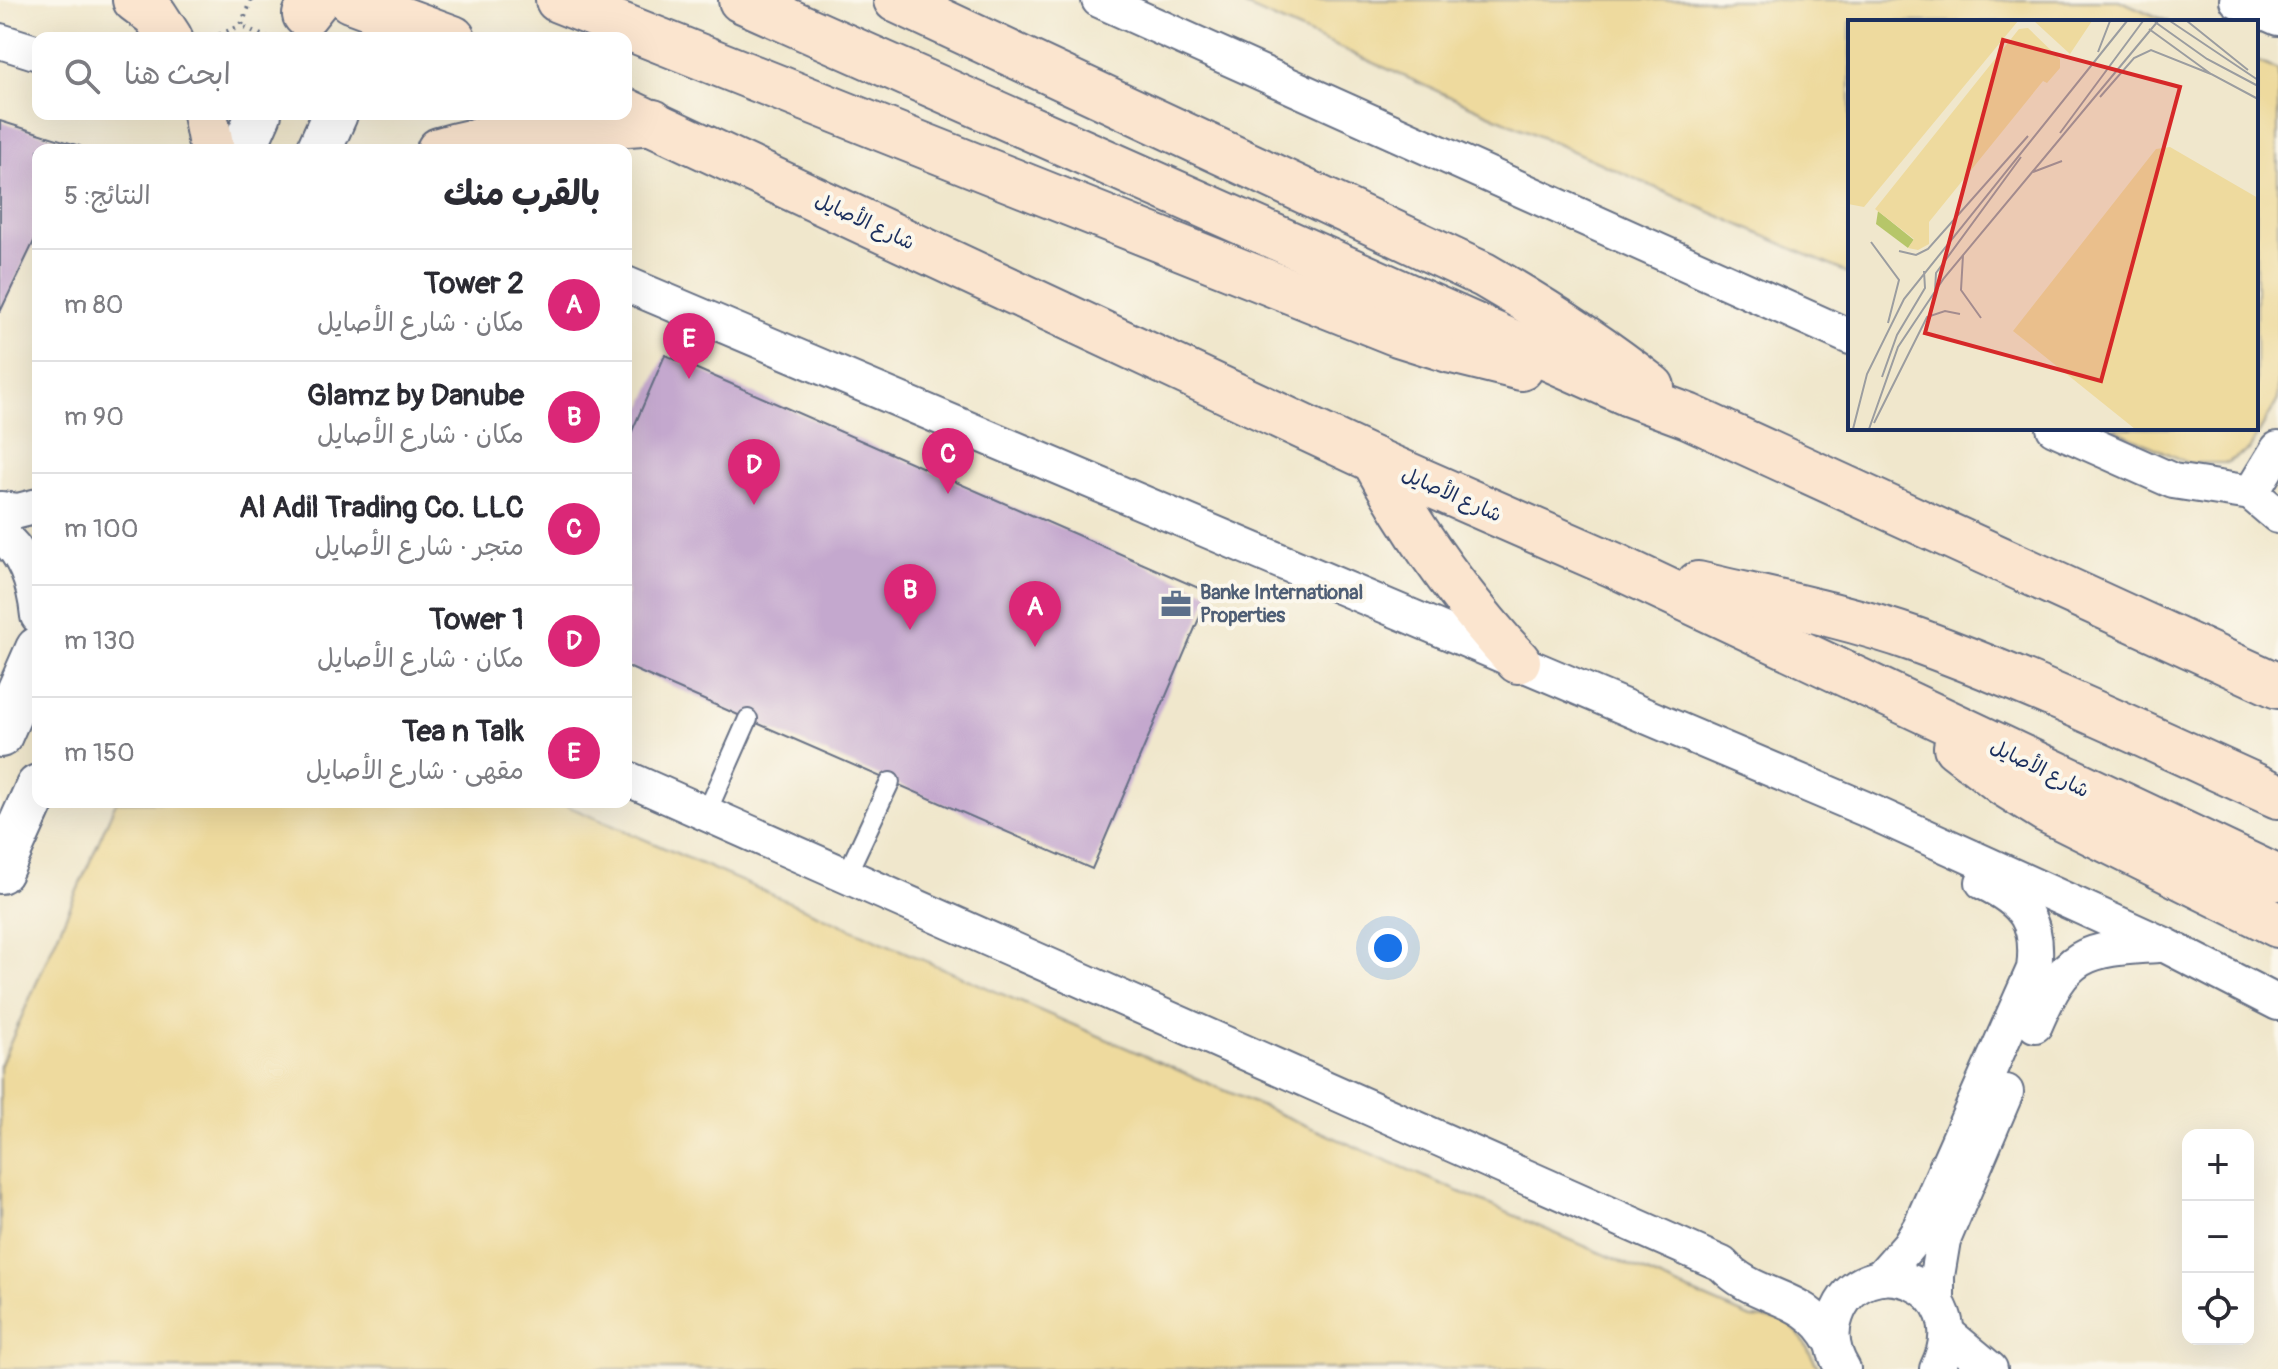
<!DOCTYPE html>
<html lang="ar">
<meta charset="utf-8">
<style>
:root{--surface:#fff;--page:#f7f7f7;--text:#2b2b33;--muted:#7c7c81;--line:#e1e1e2;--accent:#db2777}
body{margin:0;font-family:Pangolin,"Playpen Sans Arabic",sans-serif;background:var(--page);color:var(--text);direction:rtl}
.controls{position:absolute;right:24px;bottom:24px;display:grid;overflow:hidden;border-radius:16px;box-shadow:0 8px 32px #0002}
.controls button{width:72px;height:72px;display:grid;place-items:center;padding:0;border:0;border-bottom:2px solid var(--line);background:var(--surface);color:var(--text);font:40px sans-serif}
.you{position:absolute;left:1388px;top:948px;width:28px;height:28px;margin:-20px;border:6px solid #fff;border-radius:50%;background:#1a73e8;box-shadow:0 0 0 12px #1a73e833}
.badge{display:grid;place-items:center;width:52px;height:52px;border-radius:50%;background:var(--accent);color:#fff;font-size:26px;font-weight:700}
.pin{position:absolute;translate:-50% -66px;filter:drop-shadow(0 2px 4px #0008)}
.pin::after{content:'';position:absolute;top:42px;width:28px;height:24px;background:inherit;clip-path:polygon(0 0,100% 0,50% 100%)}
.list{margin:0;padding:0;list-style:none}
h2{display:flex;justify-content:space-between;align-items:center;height:104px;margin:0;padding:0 32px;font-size:34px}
h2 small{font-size:26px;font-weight:400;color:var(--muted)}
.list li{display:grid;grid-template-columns:52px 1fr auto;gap:24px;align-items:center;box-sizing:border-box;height:112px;padding:0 32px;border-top:2px solid var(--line)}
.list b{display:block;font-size:30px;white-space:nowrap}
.list p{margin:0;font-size:26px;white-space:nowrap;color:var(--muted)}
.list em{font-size:26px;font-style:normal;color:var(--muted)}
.icon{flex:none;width:44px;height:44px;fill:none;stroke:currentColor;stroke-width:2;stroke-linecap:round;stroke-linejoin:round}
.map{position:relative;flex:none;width:2278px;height:1369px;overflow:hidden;direction:ltr}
.search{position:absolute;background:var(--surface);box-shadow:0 8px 32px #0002;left:32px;top:32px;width:600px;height:88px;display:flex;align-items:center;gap:20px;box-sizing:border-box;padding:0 28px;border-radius:16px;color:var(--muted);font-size:30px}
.panel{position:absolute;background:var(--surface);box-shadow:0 8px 32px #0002;left:32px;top:144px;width:600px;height:664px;border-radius:16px;direction:rtl}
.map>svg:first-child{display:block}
</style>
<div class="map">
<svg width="2278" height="1369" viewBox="0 0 2278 1369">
<rect width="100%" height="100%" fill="#fbf7ec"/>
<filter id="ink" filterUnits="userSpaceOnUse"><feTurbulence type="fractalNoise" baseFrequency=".0125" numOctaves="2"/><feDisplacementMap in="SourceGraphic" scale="16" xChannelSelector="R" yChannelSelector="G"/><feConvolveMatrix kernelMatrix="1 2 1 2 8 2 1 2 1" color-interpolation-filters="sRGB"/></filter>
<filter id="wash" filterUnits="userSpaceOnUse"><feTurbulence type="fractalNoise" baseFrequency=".006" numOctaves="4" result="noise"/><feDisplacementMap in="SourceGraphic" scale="32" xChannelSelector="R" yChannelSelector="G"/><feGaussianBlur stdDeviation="1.8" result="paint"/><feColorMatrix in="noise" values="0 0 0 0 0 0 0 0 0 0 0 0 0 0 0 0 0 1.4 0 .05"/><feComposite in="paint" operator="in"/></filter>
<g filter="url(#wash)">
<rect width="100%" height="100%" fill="#f0e7cc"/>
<g fill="#eeda9e" stroke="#84847e" stroke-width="2">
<polygon points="1232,0 2119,0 2169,22 1850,22 1850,274"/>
<polygon points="2256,61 2278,70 2278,400 2249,450 2226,463 2188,463 2111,428 2256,428"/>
<polygon points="116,802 558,802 1751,1318 1784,1320 1800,1335 1819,1369 0,1369 0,1066"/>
</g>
<g id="blocks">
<g fill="#c4a8ce">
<polygon points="0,121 80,146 78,150 38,150 38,233 0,312"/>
<polygon points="665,355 1210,593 1092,869 626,666 626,445"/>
</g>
</g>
</g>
<g filter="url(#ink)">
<use href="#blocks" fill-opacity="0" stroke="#666f84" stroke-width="2"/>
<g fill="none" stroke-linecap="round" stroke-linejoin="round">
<g stroke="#666f84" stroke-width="22">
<g id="service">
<polyline points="706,814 748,719"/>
<polyline points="846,876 890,782"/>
</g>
</g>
<g stroke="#666f84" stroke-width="38">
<g id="minor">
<polyline points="1099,0 1850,337"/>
<polyline points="2237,0 2278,18"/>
<polyline points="0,41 38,53"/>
<polyline points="626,284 1863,808 2165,945 2278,1003"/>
<polyline points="2054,428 2173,481 2251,493 2278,516"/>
<polyline points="2251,493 2278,449"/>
<polyline points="0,509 18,511 38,506"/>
<path d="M0,534c26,20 35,52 38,82"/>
<path d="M626,778l1096,486c35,38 83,27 110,78"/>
<path d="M2035,1025c31,-72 47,-76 124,-80"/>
<path d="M1880,1278l29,-33 11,-18 114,-258c6,-47 -9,-67 -51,-87"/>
<polyline points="1937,1302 1937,1276 1943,1240 2006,1092"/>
<polyline points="1948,1334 1990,1369"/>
<path d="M1843,1369c-10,-16 -14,-34 -7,-53 25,-74 144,-33 101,53"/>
</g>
</g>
<g stroke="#666f84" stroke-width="48">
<g id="tertiary">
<polyline points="243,150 259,114"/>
<polyline points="319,150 335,114"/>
<polyline points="0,735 38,649"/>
<polyline points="0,871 38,787"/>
</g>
</g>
<g stroke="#666f84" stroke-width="48">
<g id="secondary">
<polyline points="135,0 155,15 170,38"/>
<polyline points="350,0 453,38"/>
<polyline points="558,0 1398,334 1452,351 1521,368"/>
<polyline points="741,0 1629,394 1688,416 2278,686"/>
<path d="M896,0l588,275c59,34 115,70 168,112"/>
<polyline points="305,15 317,0"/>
<polyline points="626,111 1374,460 1614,565 2278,878"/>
<polyline points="205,114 212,150"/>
<path d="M439,150c69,-21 142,-22 214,-28"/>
<path d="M1374,460c40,74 87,139 144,201"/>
<path d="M1698,584c73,17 147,31 218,56 123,45 242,102 362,156"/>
<polyline points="1956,747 2004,784 2046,810 2278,925"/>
</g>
</g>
<g stroke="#666f84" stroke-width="5" stroke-dasharray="2 6" stroke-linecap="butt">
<polyline points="251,0 241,26 267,38"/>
<polyline points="212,38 241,26"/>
</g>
<use href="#service" stroke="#fff" stroke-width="18"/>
<use href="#minor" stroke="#fff" stroke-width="34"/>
<use href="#tertiary" stroke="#fff" stroke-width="44"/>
<use href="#secondary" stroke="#fbe5cf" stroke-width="44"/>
</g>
</g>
<defs>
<g id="office-bare" transform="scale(2.4)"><path d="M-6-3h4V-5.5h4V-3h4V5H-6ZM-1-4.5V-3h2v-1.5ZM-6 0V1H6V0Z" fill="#5c6f8a" stroke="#fbf7ec" stroke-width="2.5" paint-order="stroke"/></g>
</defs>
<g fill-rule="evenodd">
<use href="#office-bare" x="1176" y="604"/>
</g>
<g text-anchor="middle" stroke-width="8" stroke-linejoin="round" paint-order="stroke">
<g font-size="20" fill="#1b2f5e" stroke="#fbf7ec">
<text transform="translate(865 221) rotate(25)" y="7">شارع الأصايل</text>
<text transform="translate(1452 494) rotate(24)" y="7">شارع الأصايل</text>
<text transform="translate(2040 768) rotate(26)" y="7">شارع الأصايل</text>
</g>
<g font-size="20" font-weight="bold" fill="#4e5e75" stroke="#fbf7ec" text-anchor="start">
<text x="1200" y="599">Banke International<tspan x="1200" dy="23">Properties</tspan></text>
</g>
</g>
<g transform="translate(1848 20)">
<rect width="410" height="410" fill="#f0e7cc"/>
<path d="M30,191l36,29 -6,8 -32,-24z" fill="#b6c669"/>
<path d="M0,1h170l-154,186 -16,-3zM186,1h58l-22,33zM180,8l32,31v9l-13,15 -4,-2 -114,141v22l-11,6 -10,-2 6,-9 -39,-30 144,-180zM322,127l88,51v231h-123l-122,-98 143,-182z" fill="#eeda9e"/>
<path fill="none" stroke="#9b9da0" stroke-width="2" d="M322,1l88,59M339,1l61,49M307,2l52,37 51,27M301,9l62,45 47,25M250,32l12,-31M252,77l34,-39 17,-8 60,24M212,113l83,-112M185,152l29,-11M23,222l28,38 -11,43M51,231l17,4 12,-6 100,-113M115,235l-2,35 20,28M87,271l1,-18 85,-116M34,357l15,-42 28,-47 -1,-17M26,403l53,-106 18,-6 15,3M5,409l14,-55 37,-75 223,-278M21,409l29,-82 46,-69 214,-257"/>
<path fill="#d62828" fill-opacity="0.15" stroke="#d62828" stroke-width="4" d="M155,20l177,47 -79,294 -176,-48z"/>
<rect width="410" height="410" fill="none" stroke="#1b2f5e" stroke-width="4"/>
</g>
</svg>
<div class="controls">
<button>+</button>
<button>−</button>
<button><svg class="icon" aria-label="locate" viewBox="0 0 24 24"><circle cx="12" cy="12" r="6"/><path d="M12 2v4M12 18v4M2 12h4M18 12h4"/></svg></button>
</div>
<div class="you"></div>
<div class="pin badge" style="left:1035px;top:647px">A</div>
<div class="pin badge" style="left:910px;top:630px">B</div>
<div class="pin badge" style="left:948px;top:494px">C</div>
<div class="pin badge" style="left:754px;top:505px">D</div>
<div class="pin badge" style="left:689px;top:379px">E</div>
<div class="search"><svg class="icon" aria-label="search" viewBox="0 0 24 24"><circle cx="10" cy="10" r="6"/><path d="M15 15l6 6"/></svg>ابحث هنا</div>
<section class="panel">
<h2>بالقرب منك<small>النتائج: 5</small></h2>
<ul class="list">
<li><span class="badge">A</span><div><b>Tower 2</b><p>مكان · شارع الأصايل</p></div><em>80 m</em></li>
<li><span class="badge">B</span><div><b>Glamz by Danube</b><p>مكان · شارع الأصايل</p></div><em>90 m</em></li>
<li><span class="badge">C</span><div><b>Al Adil Trading Co. LLC</b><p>متجر · شارع الأصايل</p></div><em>100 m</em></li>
<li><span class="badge">D</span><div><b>Tower 1</b><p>مكان · شارع الأصايل</p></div><em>130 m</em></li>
<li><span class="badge">E</span><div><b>Tea n Talk</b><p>مقهى · شارع الأصايل</p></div><em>150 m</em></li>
</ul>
</section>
</div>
